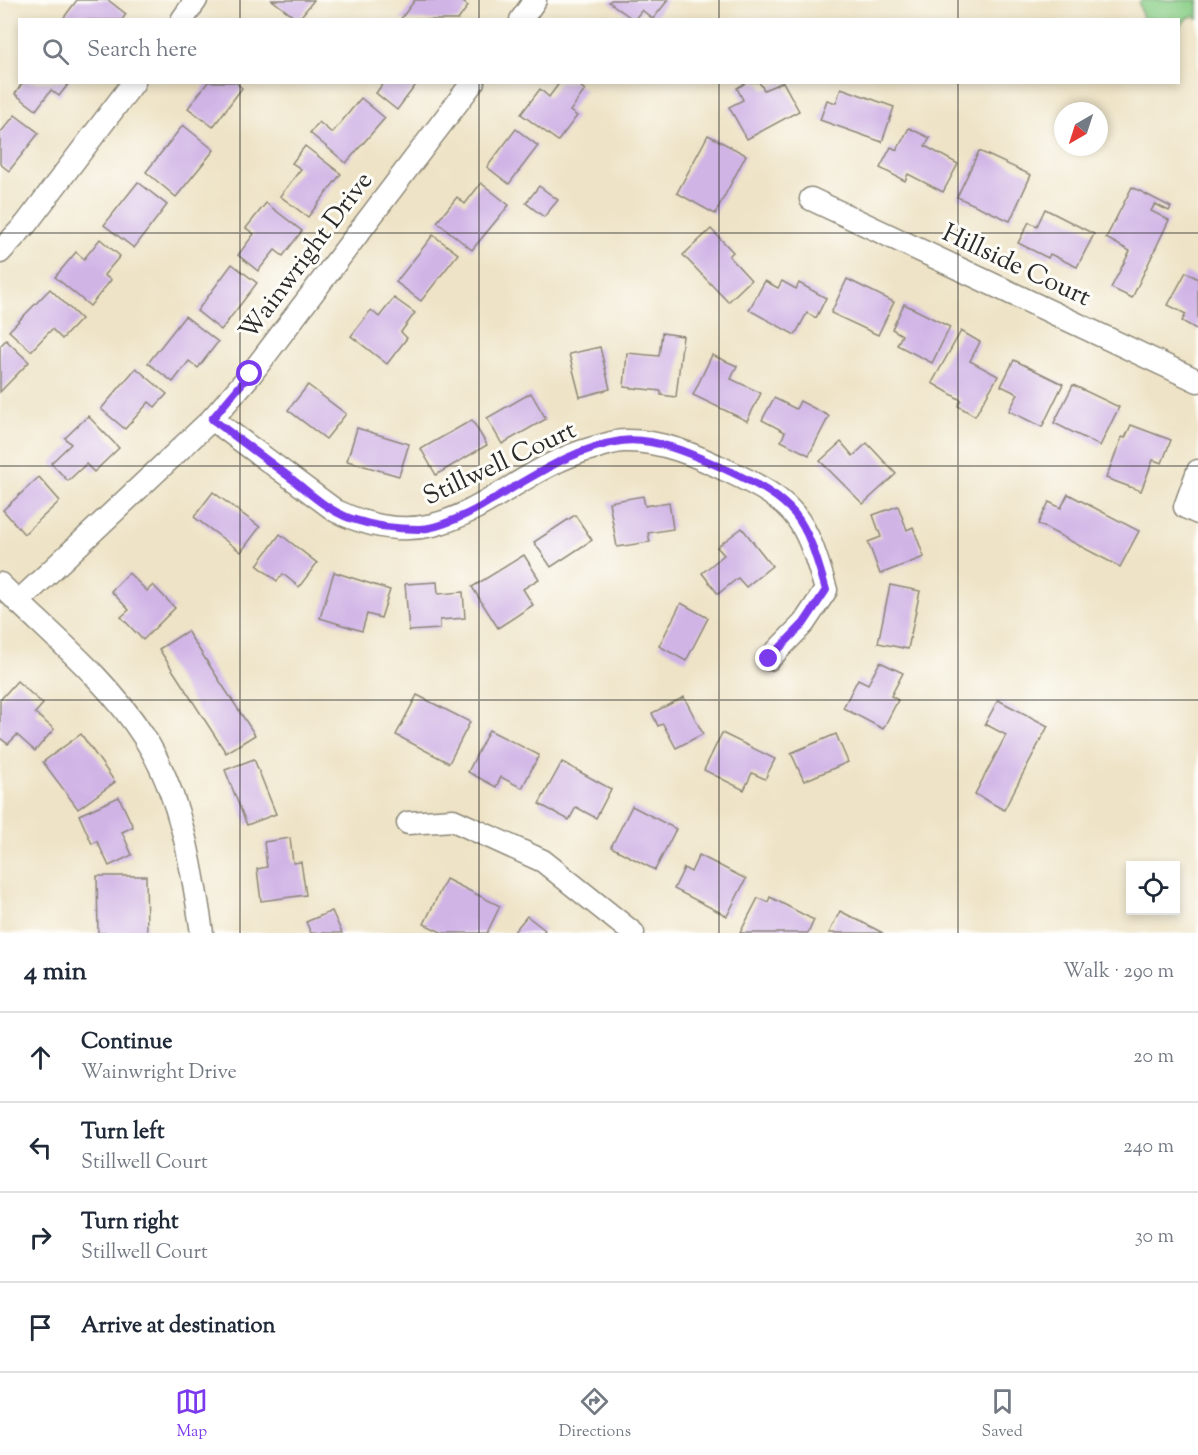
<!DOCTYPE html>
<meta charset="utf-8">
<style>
:root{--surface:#fff;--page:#f2f2f3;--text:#1f2937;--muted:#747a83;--line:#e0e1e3;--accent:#7c3aed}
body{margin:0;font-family:"Sorts Mill Goudy",serif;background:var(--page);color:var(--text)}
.controls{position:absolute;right:18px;bottom:18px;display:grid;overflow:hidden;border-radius:0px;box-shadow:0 3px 9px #0003}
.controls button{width:54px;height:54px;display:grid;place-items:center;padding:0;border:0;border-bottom:2px solid var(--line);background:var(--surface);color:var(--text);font:30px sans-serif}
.compass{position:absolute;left:1054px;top:102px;width:54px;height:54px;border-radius:50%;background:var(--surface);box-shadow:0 3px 9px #0003;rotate:219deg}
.stop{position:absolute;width:18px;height:18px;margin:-14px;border:4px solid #7c3aed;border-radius:50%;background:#fff}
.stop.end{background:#7c3aed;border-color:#fff;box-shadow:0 2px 6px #0008}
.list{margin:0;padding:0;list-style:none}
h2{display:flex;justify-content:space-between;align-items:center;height:78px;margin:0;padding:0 24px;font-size:26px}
h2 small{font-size:20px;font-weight:400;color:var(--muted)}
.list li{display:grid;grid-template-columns:39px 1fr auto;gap:18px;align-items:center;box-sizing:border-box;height:90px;padding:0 24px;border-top:2px solid var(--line)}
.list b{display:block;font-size:22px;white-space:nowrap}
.list p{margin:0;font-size:20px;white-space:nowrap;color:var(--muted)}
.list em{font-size:20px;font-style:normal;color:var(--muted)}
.icon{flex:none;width:33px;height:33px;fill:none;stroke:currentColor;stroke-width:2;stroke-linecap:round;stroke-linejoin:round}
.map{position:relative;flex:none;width:1198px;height:933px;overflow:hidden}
.search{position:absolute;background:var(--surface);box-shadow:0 3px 9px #0003;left:18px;right:18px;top:18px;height:66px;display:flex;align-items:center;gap:15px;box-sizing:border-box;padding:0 21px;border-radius:0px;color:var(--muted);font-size:22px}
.sheet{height:438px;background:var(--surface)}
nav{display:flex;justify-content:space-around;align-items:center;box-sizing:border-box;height:84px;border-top:2px solid var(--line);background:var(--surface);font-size:16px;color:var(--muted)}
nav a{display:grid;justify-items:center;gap:3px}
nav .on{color:var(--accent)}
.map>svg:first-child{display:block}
</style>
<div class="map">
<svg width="1198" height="933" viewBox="0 0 1198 933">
<rect width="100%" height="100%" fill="#fdfcf7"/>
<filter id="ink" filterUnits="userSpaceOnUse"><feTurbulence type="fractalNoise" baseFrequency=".0167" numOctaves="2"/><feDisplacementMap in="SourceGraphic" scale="12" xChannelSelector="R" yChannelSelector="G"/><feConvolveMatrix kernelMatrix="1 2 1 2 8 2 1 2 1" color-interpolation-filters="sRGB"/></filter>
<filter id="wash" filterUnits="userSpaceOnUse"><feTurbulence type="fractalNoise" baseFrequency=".008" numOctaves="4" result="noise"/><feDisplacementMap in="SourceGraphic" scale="24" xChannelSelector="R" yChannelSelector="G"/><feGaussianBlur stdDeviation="1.35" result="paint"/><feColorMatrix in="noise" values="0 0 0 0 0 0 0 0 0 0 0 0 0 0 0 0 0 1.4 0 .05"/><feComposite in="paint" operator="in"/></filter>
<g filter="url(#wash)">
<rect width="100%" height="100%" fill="#eee3c6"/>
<polygon fill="#8acf88" stroke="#5a7d5a" stroke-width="1.5" points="1142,0 1198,0 1198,19 1194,16 1187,18 1179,28 1178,20 1143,19 1139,3"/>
<g id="blocks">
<g fill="#d0b4e6">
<polygon points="77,0 108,0 126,14 122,20 62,20"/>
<polygon points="272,0 314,0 298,20"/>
<polygon points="415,0 460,0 468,6 458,20 400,20"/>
<polygon points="611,0 668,0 653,19 642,10 634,20 609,2"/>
<polygon points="23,82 70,82 59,96 51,90 36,110 15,94"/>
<polygon points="208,82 235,82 242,88 213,127 188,108"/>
<polygon points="384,82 418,82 397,110 376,93"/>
<polygon points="560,82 575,82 585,90 570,111 577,116 558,141 521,114 540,89 549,97"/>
<polygon points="747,82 759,82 764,90 783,82 799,111 747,139 729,107 743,100 737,88"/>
<polygon points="841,88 894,107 882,142 820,120 827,100 836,103"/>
<polygon points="361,98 385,118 346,163 310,133 319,122 332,133"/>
<polygon points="15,115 39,133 9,171 0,164 0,133"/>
<polygon points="183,125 214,150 176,197 146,172"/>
<polygon points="909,128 930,138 925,146 958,164 943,192 908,174 905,181 880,168 891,147 897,150"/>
<polygon points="516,129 538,146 509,184 487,167"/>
<polygon points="708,135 746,155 715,214 677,193"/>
<polygon points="305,146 341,174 308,217 280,196 301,169 292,163"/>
<polygon points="979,151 1031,175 1010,221 957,197"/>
<polygon points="138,182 167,205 134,248 104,225"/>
<polygon points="481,183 509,205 472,250 437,222 457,197 465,204"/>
<polygon points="539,186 558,200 544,217 526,203"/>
<polygon points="1132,187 1171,207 1169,211 1155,204 1151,211 1169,220 1132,298 1111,288 1130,251 1106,238"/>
<polygon points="266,203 302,231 283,256 275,250 258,271 238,255 254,234 246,228"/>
<polygon points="1045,209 1094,234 1077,267 1050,254 1048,258 1018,243 1029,222 1037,226"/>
<polygon points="711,229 733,252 729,256 751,280 728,302 683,255"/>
<polygon points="433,235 458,254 421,301 396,282"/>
<polygon points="100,239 120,256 104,275 111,280 90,306 55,277 76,252 84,259"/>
<polygon points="232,264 257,283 221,330 197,311"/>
<polygon points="1186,272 1198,279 1198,330 1182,321 1186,314 1168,305"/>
<polygon points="847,279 894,302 878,335 831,313"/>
<polygon points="765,281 778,288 782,281 796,289 799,283 826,298 816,318 807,313 795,335 749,310"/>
<polygon points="50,289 81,319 62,339 52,329 31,351 9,331"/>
<polygon points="394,298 415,313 401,332 407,338 387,364 351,336 371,310 379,317"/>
<polygon points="904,304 950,327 932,363 897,345 902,335 892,329"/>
<polygon points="185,316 218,342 198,368 189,361 173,382 148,363"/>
<polygon points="961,331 980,342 970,361 998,376 975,416 958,406 961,400 932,383"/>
<polygon points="662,333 683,336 676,397 661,395 661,391 624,387 627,353 659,356"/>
<polygon points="6,340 29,362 0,392 0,346"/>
<polygon points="600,347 610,389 580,397 569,354"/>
<polygon points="712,355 737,366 731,379 761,393 747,421 693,395"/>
<polygon points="1014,360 1063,384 1042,427 1009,411 1018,394 1001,386"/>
<polygon points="136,368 167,394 155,407 149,402 125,429 101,409"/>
<polygon points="308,385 346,414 326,439 288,410"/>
<polygon points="1073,385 1119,407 1100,446 1054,423"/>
<polygon points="531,393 546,419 502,444 487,418"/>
<polygon points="774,398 796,409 800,401 829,416 809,455 781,441 785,432 762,420"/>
<polygon points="88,416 119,448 94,472 86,464 68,481 51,463 71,444 65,438"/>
<polygon points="472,420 487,445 436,475 421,449"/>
<polygon points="1131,425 1171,440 1162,463 1153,460 1141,491 1106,478 1122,437 1125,438"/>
<polygon points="357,428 409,444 399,476 347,461"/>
<polygon points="841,442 853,456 867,443 896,474 863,504 820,461"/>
<polygon points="39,477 60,501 24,534 3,510"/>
<polygon points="213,492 260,527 241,552 194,517"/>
<polygon points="1068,494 1139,531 1120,567 1038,524 1049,502 1061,508"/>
<polygon points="643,496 645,506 669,502 673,529 648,533 650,542 617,547 609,502"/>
<polygon points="898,506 907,530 913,527 924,557 880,574 868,542 881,537 873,515"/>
<polygon points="575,515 592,540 551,567 534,542"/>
<polygon points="742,528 772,566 746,587 738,578 718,594 702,573 724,555 717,547"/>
<polygon points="280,534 317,563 299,587 283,574 277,581 257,565"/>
<polygon points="524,555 539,579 523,589 533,605 498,628 472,587"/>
<polygon points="334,572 390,590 381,618 367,614 362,631 320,618"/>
<polygon points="129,573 147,591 153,585 175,608 143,640 121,617 129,610 111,591"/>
<polygon points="437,582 438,594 463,592 465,618 440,620 440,629 409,631 405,584"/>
<polygon points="890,585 920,591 908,649 878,643"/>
<polygon points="681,603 708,618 686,661 659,646"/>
<polygon points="187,631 255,735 226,753 159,649"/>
<polygon points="880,662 903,673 891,696 898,700 883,729 843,708 858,679 868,684"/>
<polygon points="17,681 43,704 35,713 54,729 35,751 17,735 8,744 0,738 0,700"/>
<polygon points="417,695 470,722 449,763 396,735"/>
<polygon points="684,697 703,734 676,748 663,724 658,726 652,713"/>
<polygon points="998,700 1048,726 1004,810 975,794 1006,735 985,724"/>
<polygon points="489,730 539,755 522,788 501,777 496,787 468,772"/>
<polygon points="722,733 775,759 765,779 752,773 744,790 704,770"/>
<polygon points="81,734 115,782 78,809 43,762"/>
<polygon points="836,734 848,762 804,781 791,753"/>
<polygon points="254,759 276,814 247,825 225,770"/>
<polygon points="562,762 611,789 596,818 576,807 569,820 539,804"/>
<polygon points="119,797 133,827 122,832 132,855 109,866 97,841 92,844 79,815"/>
<polygon points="632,806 676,829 655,870 611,847"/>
<polygon points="290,838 293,863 301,862 306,895 261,901 257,869 267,867 264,842"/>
<polygon points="699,855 746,879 727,916 674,889 684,868 691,872"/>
<polygon points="97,876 146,876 147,933 98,933"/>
<polygon points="446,879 500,906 487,933 443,933 424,924"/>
<polygon points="770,897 814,920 808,933 740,933 758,898 768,902"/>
<polygon points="332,911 342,933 311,933 306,922"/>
<polygon points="840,911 883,933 829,933"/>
<polygon points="527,916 545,930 542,933 513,933"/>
</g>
</g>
</g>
<g filter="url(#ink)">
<use href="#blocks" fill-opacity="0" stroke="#8c8778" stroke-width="1.5"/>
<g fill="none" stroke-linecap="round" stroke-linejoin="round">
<g stroke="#8c8778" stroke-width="25">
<g id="minor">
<polyline points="182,20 196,0"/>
<polyline points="521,20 535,0"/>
<polyline points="811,199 1198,381"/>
<polyline points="0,252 26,224 134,82"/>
<path d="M212,419l124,92c116,55 159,-36 257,-63 10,-2 21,-7 31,-7 37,-1 71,14 104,30 69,32 77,47 98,119l-22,33 -35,36"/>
<polyline points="1198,471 1185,507 1198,513"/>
<path d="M0,584c49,49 107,95 144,153 37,58 48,129 58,196"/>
<polyline points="18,602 212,419 251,374 473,82"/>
<polyline points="408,823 453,820 543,861 633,933"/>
</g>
</g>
<use href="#minor" stroke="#fff" stroke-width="22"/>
</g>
</g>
<g fill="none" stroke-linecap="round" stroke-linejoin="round" filter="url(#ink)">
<path stroke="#7c3aed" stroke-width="8" d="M250,374l-38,45c27,20 53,40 80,60 18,15 37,32 60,40 21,7 45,10 67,10 20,0 54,-17 71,-28 41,-23 83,-53 131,-60 33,-5 75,15 104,28 73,34 79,45 101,121l-22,33 -35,36"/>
</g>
<path fill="none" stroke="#2b2b2b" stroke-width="1.5" stroke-opacity="0.55" d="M240,0v20M479,0v20M719,0v20M958,0v20M240,82v851M479,82v851M719,82v851M958,82v851M0,233h1198M0,466h1198M0,700h1198"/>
<g text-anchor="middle" stroke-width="6" stroke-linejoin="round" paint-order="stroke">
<g font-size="26" fill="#2b2b2b" stroke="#fdfcf7">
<text transform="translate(305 255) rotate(-53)" y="9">Wainwright Drive</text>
<text transform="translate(1017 264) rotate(25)" y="9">Hillside Court</text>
<text transform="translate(499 462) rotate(-25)" y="9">Stillwell Court</text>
</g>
</g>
</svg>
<div class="controls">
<button><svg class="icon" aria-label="locate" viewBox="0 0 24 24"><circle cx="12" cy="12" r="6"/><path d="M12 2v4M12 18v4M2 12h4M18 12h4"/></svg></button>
</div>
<svg class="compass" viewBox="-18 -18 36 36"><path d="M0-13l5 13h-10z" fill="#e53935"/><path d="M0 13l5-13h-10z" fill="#747a83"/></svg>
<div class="stop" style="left:250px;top:374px"></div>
<div class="stop end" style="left:769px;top:659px"></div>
<div class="search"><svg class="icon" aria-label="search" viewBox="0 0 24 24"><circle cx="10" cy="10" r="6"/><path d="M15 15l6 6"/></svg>Search here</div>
</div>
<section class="sheet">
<h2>4 min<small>Walk · 290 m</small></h2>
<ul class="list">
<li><svg class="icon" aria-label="ahead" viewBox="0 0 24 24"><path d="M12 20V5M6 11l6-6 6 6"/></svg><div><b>Continue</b><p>Wainwright Drive</p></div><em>20 m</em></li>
<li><svg class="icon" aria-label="left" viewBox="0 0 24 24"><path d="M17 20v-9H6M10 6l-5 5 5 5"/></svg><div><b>Turn left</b><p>Stillwell Court</p></div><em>240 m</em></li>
<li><svg class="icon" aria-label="right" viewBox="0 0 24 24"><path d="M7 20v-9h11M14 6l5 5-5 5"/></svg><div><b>Turn right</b><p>Stillwell Court</p></div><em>30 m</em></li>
<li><svg class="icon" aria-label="arrive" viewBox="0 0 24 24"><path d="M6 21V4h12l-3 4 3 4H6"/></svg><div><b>Arrive at destination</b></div></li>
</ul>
</section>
<nav>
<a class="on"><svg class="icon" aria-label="map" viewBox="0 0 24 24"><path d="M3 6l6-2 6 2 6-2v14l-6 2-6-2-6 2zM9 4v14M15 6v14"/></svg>Map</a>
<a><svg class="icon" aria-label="directions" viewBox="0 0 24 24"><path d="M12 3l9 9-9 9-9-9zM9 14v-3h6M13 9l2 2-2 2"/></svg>Directions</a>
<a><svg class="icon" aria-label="saved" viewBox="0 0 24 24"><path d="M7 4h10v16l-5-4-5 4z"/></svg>Saved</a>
</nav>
